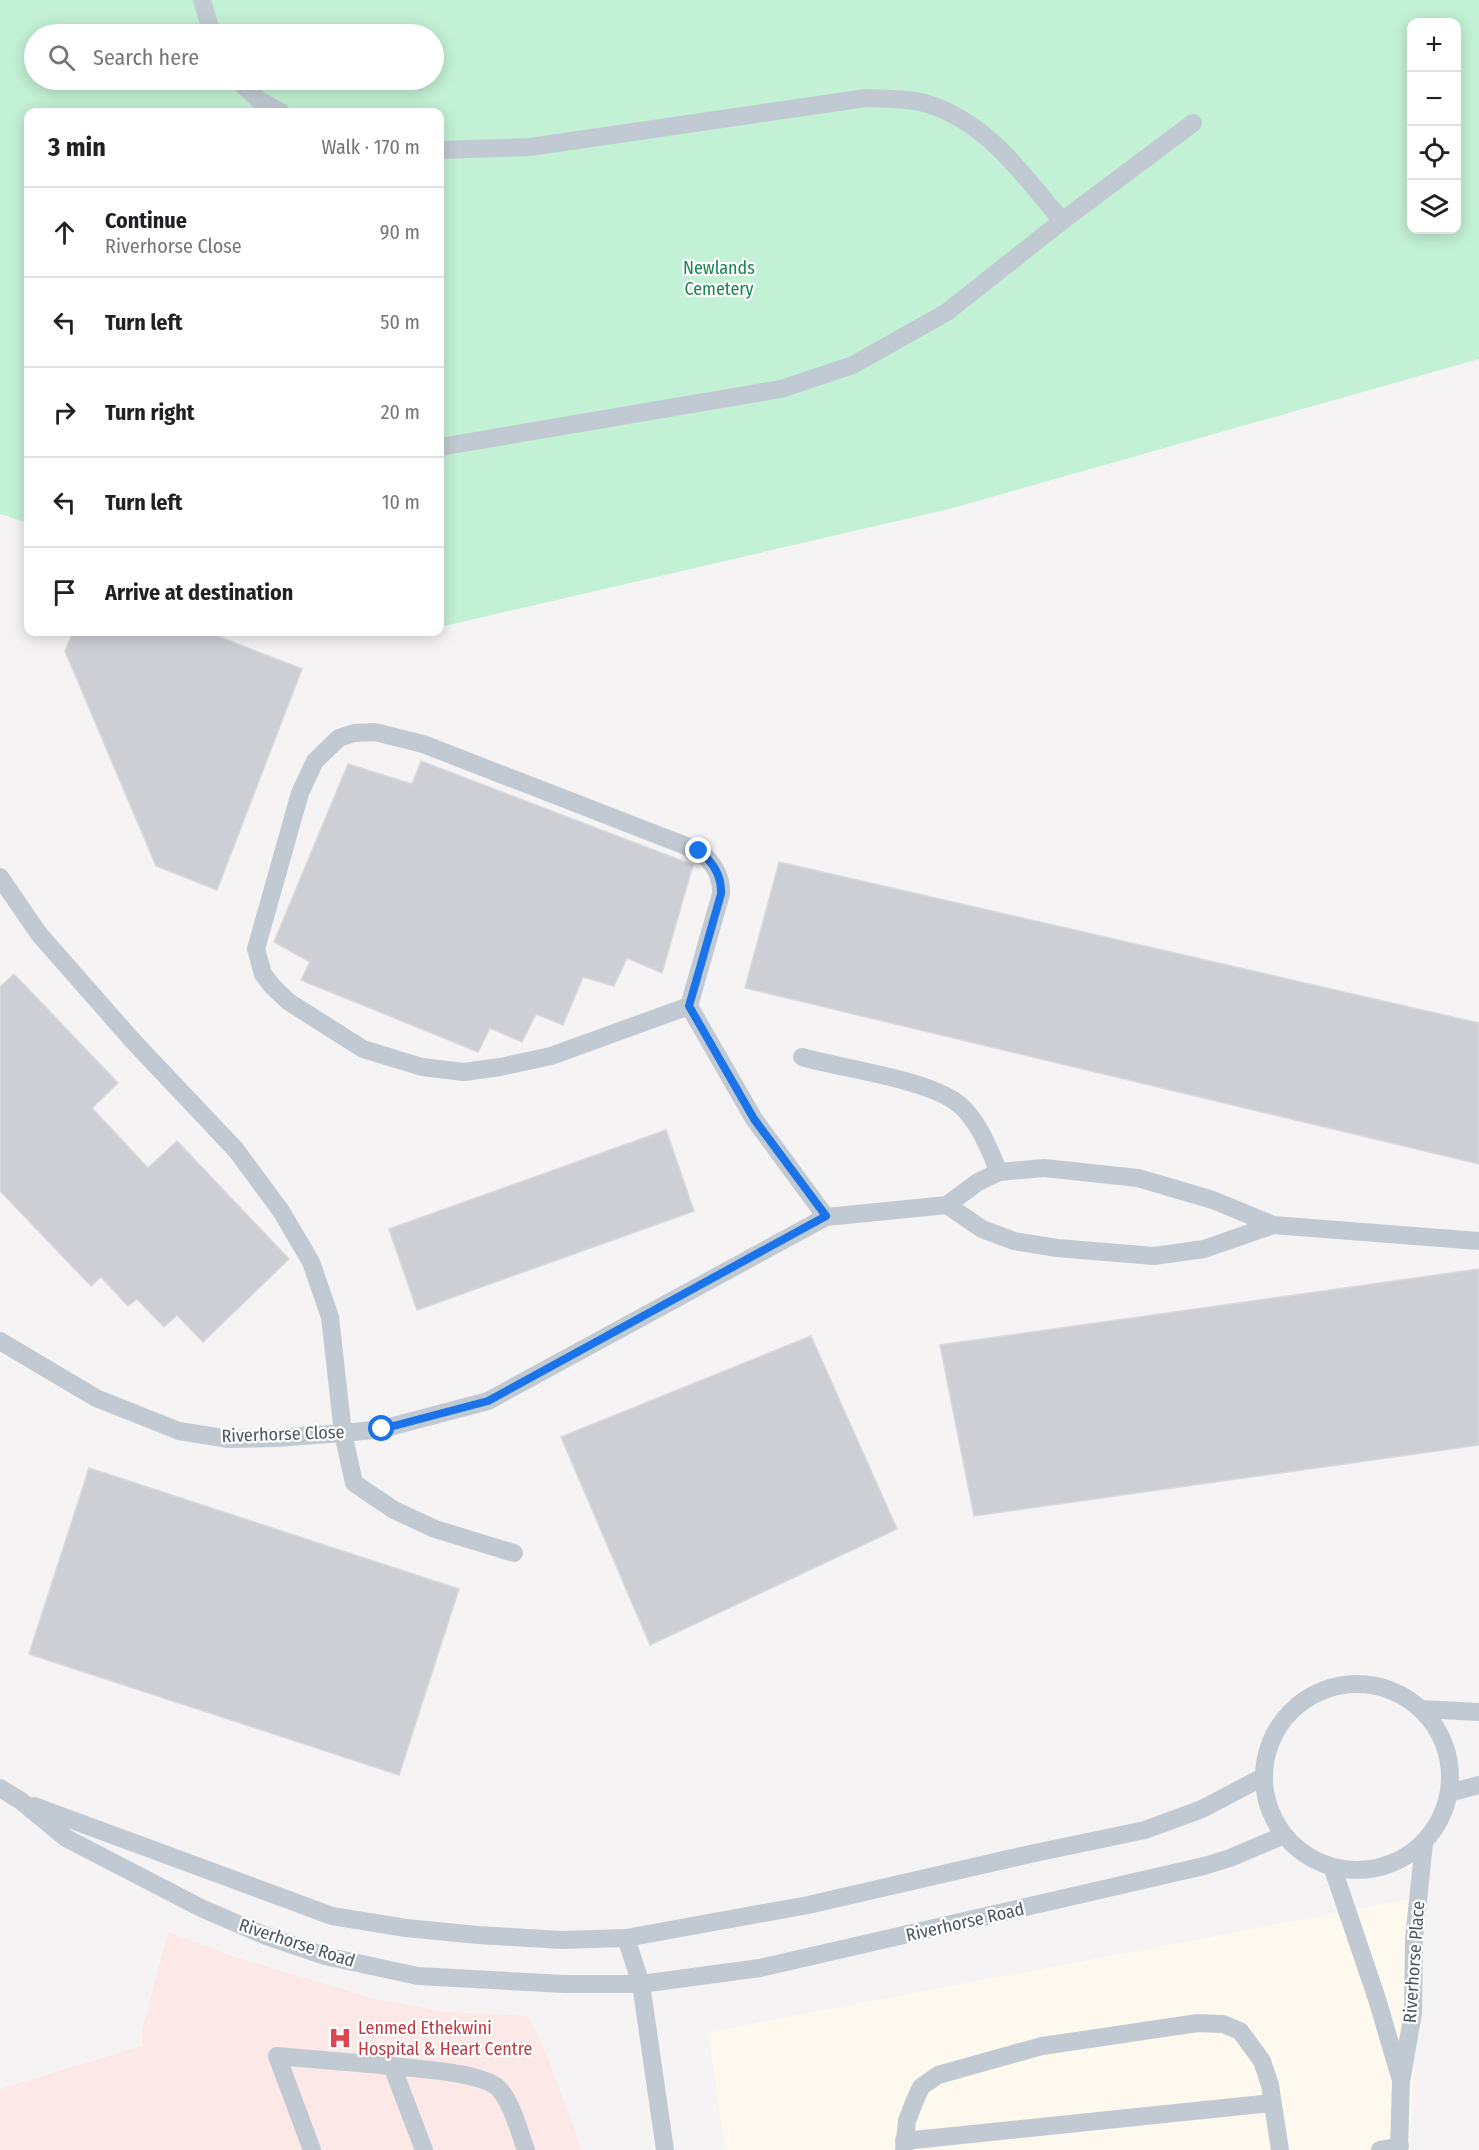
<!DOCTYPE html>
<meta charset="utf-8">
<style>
:root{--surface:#fff;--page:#f2f2f2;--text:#202124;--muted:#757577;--line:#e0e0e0}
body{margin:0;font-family:"Fira Sans Condensed",sans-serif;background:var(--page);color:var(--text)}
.controls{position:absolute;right:18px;top:18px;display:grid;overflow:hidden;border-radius:12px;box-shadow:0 3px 15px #0003}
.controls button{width:54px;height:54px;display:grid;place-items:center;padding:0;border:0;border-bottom:2px solid var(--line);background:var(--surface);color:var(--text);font:30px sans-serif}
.stop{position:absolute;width:18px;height:18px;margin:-14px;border:4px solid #1a73e8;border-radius:50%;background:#fff}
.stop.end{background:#1a73e8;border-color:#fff;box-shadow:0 2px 6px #0008}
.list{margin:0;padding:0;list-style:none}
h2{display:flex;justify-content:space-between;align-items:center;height:78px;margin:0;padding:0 24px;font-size:26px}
h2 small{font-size:20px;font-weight:400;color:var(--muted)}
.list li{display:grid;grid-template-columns:39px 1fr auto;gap:18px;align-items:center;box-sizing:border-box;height:90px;padding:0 24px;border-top:2px solid var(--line)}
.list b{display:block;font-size:22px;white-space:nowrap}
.list p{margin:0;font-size:20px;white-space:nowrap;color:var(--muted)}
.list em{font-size:20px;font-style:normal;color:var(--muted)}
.icon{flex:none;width:33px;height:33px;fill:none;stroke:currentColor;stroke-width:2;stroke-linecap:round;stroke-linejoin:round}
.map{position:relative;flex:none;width:1479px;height:2150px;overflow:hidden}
.search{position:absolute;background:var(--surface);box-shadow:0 3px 15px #0003;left:24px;top:24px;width:420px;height:66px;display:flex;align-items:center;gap:15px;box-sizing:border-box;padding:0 21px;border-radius:33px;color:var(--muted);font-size:22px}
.panel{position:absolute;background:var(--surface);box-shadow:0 3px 15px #0003;left:24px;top:108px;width:420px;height:528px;border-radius:12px}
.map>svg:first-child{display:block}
</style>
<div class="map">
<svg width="1479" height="2150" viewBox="0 0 1479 2150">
<rect width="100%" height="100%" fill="#f5f3f3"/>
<polygon fill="#fdf9ef" points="1421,1897 1410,2150 725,2150 708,2032"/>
<polygon fill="#fce8e6" points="168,1932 235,1957 375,1999 446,2012 528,2016 547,2056 582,2150 0,2150 0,2089 142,2046 142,2031"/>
<path fill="#c3f1d5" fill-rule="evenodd" d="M0,0h1479v359l-530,150 -509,118v-515h-412v411l-28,-9zM1412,22h44v208h-44zM34,34h400v46h-400z"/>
<g fill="#cdcfd5" stroke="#d7d9de" stroke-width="1.5">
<polygon points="73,632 207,632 302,669 217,890 156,866 65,651"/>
<polygon points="421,761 693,865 662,973 627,958 614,986 583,977 563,1025 536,1014 522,1042 490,1028 478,1052 301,980 310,962 274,942 348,764 412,784"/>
<polygon points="779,862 1479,1023 1479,1164 745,988"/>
<polygon points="14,974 118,1083 92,1108 148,1168 177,1141 289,1259 203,1342 177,1315 164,1327 137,1299 128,1306 101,1277 91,1286 0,1191 0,987"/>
<polygon points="666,1130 694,1211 417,1310 389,1229"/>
<polygon points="1479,1269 1479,1445 974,1516 940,1345"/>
<polygon points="811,1336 897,1529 650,1645 561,1437"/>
<polygon points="89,1468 459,1589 399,1775 29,1654"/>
</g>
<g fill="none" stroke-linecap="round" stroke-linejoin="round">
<g stroke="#c1cad2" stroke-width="18">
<polyline points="202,0 212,34"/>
<polyline points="238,80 260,101 281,112"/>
<path d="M440,150l90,-3 336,-49c22,1 47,0 68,8 57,21 91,71 128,115"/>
<polyline points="440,447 781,389 853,365 947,312 1062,221 1193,123"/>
<polyline points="0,877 39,934 133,1041 236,1150 281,1211 311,1262 330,1317 343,1433 354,1483 394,1510 435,1529 514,1553"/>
<path d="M689,1006l-138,50 -51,11 -36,5 -42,-5 -59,-18 -74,-47 -17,-16 -9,-12 -7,-25 44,-156 15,-32 24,-23 15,-5 21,-1 48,12 276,107c14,11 23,25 22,43l-32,112 65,113 72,98"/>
<path d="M802,1057c41,12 127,22 158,48 19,17 29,44 39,67"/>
<polyline points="1273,1225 1479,1241"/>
<polyline points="0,1341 96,1398 179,1431 229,1439 276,1438 343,1433 382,1429 488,1401 826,1217 947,1205 978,1182 999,1172 1044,1168 1138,1178 1213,1200 1273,1225 1204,1249 1154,1256 1057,1248 1014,1241 982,1229 947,1205"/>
<circle cx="1357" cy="1777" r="93"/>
<polyline points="1420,1709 1479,1712"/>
<polyline points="0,1788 21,1801 66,1838 201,1908 266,1936 325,1956 418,1976 565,1984 641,1984 760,1968 1204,1866 1230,1858 1282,1836"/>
<polyline points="1449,1793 1479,1785"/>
<polyline points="34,1806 332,1916 406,1928 478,1935 562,1940 626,1938 808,1905 1030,1854 1145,1830 1202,1809 1263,1777"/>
<polyline points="1333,1869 1377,1999 1400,2077"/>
<polyline points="626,1938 641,1984 665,2150"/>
<polyline points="904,2141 1272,2103"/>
<polyline points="312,2150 277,2056 392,2066"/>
<path d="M424,2150l-32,-84c24,3 94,6 108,24 13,16 19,41 26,60"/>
<polyline points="904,2150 907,2121 913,2105 921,2087 938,2075 1042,2046 1198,2023 1223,2024 1240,2031 1262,2061 1270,2085 1280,2150"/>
<polyline points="1380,2150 1400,2146"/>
<polyline points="1399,2150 1401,2082 1413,2013 1414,1939 1424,1843"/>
</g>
</g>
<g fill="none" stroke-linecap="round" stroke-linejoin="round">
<path stroke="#1a73e8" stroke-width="8" d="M382,1429l106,-28 338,-185 -72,-97 -65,-113 32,-112c1,-18 -8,-32 -22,-43"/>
</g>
<defs>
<g id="hospital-bare" transform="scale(1.8)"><path d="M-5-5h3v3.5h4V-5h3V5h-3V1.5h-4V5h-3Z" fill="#e0444e" stroke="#fff" stroke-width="2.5" paint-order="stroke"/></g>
</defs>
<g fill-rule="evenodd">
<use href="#hospital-bare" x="340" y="2038"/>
</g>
<g text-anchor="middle" stroke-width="4.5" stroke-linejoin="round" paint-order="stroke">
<g font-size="18" fill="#17864f" stroke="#fff">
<text x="719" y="274">Newlands<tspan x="719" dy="21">Cemetery</tspan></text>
</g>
<g font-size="18" fill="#4a5661" stroke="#fff">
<text transform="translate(283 1434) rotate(-2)" y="6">Riverhorse Close</text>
<text transform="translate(965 1922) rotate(-13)" y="6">Riverhorse Road</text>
<text transform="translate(297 1943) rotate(18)" y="6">Riverhorse Road</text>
<text transform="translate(1414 1962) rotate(-86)" y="6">Riverhorse Place</text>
</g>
<g font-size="18" fill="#be3a42" stroke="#fff" text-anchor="start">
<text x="358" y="2034">Lenmed Ethekwini<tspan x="358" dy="21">Hospital &amp; Heart Centre</tspan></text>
</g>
</g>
</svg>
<div class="controls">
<button>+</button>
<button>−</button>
<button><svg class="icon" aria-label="locate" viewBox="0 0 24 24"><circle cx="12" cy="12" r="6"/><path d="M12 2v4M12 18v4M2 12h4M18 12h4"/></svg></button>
<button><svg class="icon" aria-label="layers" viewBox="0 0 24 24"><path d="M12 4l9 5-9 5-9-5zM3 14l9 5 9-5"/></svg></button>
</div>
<div class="stop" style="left:382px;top:1429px"></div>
<div class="stop end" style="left:699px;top:851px"></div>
<div class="search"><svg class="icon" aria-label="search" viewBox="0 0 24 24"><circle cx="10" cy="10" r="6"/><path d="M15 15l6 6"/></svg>Search here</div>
<section class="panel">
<h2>3 min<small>Walk · 170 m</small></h2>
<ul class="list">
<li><svg class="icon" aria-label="ahead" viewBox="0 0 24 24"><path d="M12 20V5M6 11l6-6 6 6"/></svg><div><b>Continue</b><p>Riverhorse Close</p></div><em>90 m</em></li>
<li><svg class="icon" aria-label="left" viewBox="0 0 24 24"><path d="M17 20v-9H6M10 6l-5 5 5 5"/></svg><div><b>Turn left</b></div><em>50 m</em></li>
<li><svg class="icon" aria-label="right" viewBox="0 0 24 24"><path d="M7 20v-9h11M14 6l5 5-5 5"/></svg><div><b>Turn right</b></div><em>20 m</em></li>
<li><svg class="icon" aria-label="left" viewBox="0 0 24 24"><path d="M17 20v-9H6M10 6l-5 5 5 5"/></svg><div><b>Turn left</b></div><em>10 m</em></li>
<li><svg class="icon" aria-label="arrive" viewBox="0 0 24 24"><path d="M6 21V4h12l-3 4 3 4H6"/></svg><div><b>Arrive at destination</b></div></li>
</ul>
</section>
</div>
